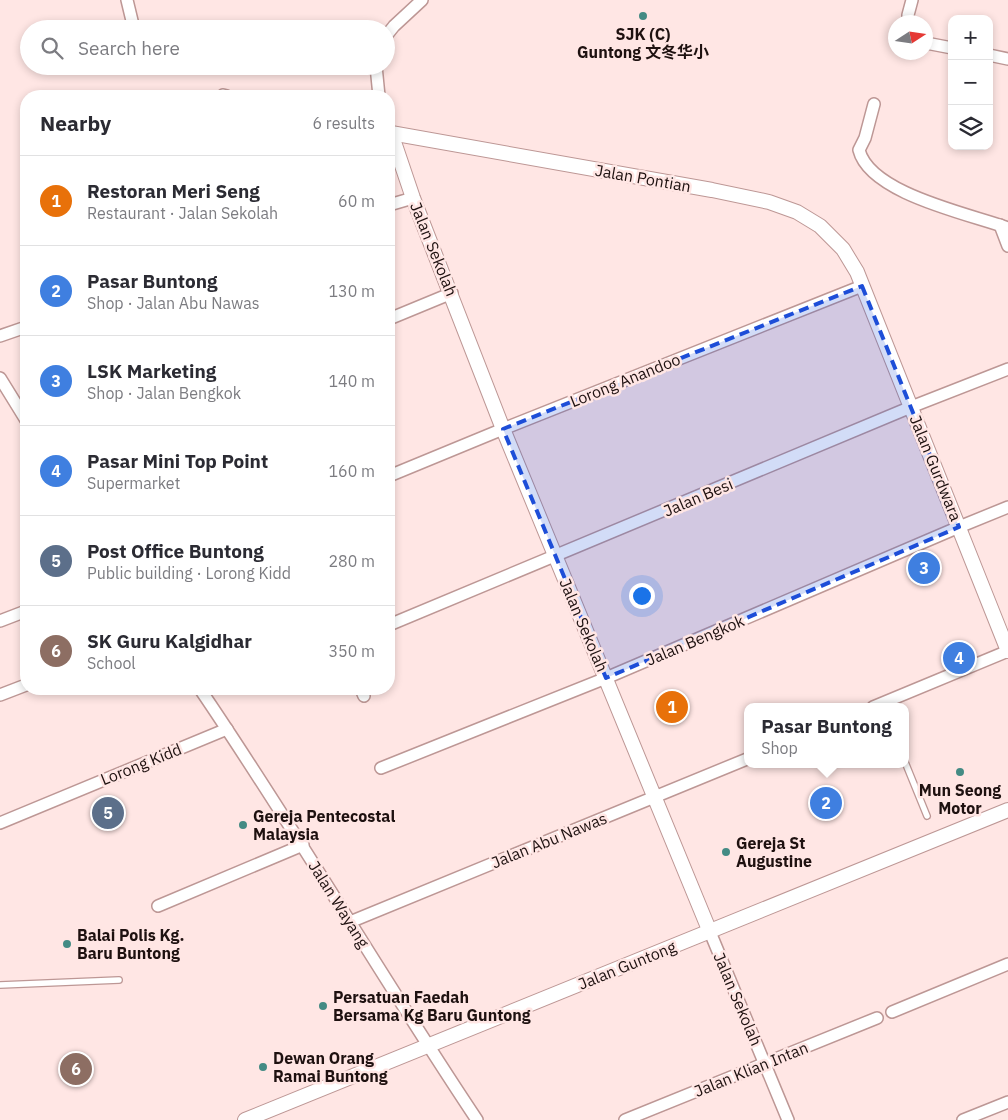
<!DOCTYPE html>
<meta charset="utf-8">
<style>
:root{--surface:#fff;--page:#f7f7f7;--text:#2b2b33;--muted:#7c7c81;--line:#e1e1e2;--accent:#2563eb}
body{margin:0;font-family:"IBM Plex Sans","Noto Sans SC",sans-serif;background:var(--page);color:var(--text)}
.controls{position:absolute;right:15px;top:15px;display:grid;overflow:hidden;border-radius:10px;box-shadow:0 2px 8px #0003}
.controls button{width:45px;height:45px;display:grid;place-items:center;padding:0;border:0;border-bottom:1px solid var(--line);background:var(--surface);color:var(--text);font:25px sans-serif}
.compass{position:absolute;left:888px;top:15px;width:45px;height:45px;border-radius:50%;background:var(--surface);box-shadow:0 2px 8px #0003;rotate:78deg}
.you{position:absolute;left:641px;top:595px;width:18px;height:18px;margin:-12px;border:4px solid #fff;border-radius:50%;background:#1a73e8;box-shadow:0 0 0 8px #1a73e833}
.badge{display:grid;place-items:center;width:32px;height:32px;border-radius:50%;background:var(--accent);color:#fff;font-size:16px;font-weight:700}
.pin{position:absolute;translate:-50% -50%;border:2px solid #fff;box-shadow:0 1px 5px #0006}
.popup{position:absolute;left:744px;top:703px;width:165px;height:65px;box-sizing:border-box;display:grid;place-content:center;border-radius:10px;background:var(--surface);filter:drop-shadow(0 1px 4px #0005);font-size:16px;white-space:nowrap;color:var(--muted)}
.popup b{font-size:19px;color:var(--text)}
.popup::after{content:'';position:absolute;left:50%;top:100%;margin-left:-10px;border:10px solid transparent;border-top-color:var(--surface)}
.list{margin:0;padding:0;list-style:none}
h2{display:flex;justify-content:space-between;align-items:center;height:65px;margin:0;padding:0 20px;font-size:21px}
h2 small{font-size:16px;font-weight:400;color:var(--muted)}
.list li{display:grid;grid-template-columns:32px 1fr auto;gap:15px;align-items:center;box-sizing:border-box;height:90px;padding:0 20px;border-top:1px solid var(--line)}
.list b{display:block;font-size:19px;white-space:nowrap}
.list p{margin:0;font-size:16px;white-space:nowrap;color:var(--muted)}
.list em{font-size:16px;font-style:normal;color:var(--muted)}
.icon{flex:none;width:28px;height:28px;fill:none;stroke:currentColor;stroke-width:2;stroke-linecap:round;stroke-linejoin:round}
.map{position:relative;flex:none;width:1008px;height:1120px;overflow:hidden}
.search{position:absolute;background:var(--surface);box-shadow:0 2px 8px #0003;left:20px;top:20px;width:375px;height:55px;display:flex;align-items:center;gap:12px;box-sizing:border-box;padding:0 18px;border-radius:28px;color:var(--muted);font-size:19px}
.panel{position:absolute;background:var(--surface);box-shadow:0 2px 8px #0003;left:20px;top:90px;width:375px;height:605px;border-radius:20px}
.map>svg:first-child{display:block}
</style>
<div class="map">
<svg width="1008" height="1120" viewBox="0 0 1008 1120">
<rect width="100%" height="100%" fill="#ffe6e4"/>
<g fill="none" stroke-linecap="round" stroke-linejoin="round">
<g stroke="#bd9795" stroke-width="8">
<g id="service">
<polyline points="905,762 927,816"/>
<polyline points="0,985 119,980"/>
</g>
</g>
<g stroke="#bd9795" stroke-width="14">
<g id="minor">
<polyline points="127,0 134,29"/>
<polyline points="908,22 908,15 912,0"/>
<polyline points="386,36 394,26 422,0"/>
<polyline points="926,43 952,48"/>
<polyline points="989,55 1008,59"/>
<polyline points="376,66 379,96"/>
<polyline points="223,95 227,96"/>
<path d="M874,104l-9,34 -6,12c11,44 111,64 149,78"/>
<polyline points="389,205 413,198"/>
<polyline points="1000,225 1008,246"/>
<polyline points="389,319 452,293"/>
<polyline points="0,336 26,327"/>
<polyline points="0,378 26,420"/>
<polyline points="389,476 503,429 862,286"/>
<polyline points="0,621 26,611"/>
<polyline points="389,625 911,407 1008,369"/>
<path d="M200,689c96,141 182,289 277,431"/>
<polyline points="361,689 364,696"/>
<polyline points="0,695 26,685"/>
<polyline points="873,707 1008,651"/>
<polyline points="381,768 606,678 959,527 1008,507"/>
<polyline points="0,823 227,729"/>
<polyline points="158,906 303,845"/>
<polyline points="350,922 747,759"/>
<polyline points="710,932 788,1120"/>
<polyline points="892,1012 1008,964"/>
<polyline points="625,1120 877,1018"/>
<polyline points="963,1120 1008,1102"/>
</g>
</g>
<g stroke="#bd9795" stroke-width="16">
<g id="tertiary">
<polyline points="391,133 712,190 769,202 797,212 820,226 843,249 857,272 1008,651"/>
<polyline points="391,133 413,198 503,429 710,932"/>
<polyline points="245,1120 1008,810"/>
</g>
</g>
<use href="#service" stroke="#fff" stroke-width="5.5"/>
<use href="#minor" stroke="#fff" stroke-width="11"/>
<use href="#tertiary" stroke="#fff" stroke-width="14"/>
</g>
<path fill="#1d4ed8" fill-opacity="0.2" stroke="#1d4ed8" stroke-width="4" stroke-dasharray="10 6" stroke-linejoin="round" d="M862,286l97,241 -353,151 -103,-249z"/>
<g fill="#448b84" stroke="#ffe6e4" stroke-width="2">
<circle cx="643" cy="16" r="5"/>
<circle cx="960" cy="772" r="5"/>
<circle cx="243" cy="825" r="5"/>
<circle cx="726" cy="852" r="5"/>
<circle cx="67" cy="944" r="5"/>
<circle cx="323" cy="1006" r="5"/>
<circle cx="263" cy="1067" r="5"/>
</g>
<g text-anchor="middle" stroke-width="5" stroke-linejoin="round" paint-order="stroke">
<g font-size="16" font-weight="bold" fill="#1e1110" stroke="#ffe6e4" text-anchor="start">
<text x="643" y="40" text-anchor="middle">SJK (C)<tspan x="643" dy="18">Guntong 文冬华小</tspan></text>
<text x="960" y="796" text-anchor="middle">Mun Seong<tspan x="960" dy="18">Motor</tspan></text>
<text x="253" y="822">Gereja Pentecostal<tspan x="253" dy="18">Malaysia</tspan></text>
<text x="736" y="849">Gereja St<tspan x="736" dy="18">Augustine</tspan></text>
<text x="77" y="941">Balai Polis Kg.<tspan x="77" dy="18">Baru Buntong</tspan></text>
<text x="333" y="1003">Persatuan Faedah<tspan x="333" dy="18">Bersama Kg Baru Guntong</tspan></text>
<text x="273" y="1064">Dewan Orang<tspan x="273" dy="18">Ramai Buntong</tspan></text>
</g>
<g font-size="16" fill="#1e1110" stroke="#ffe6e4">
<text transform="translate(643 178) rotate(10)" y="6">Jalan Pontian</text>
<text transform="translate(434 249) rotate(68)" y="6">Jalan Sekolah</text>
<text transform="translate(625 380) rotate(-22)" y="6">Lorong Anandoo</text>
<text transform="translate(936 468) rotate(68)" y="6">Jalan Gurdwara</text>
<text transform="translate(698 497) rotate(-23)" y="6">Jalan Besi</text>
<text transform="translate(584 625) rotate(67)" y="6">Jalan Sekolah</text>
<text transform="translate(695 640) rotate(-23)" y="6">Jalan Bengkok</text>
<text transform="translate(141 764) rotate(-22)" y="6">Lorong Kidd</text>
<text transform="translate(549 840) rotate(-22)" y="6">Jalan Abu Nawas</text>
<text transform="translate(339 904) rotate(58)" y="6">Jalan Wayang</text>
<text transform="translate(627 965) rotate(-22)" y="6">Jalan Guntong</text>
<text transform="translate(738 999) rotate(67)" y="6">Jalan Sekolah</text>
<text transform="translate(751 1069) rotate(-22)" y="6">Jalan Klian Intan</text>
</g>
</g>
</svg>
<div class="controls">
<button>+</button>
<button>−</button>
<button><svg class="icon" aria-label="layers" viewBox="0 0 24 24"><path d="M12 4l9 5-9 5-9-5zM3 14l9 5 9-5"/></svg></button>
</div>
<svg class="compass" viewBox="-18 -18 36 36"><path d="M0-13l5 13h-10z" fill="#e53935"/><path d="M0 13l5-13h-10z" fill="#7c7c81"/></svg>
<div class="you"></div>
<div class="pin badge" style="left:672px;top:707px;background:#e8710a">1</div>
<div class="pin badge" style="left:826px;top:803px;background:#3f7fe0">2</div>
<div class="popup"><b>Pasar Buntong</b>Shop</div>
<div class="pin badge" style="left:924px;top:568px;background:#3f7fe0">3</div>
<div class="pin badge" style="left:959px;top:658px;background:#3f7fe0">4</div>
<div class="pin badge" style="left:108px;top:813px;background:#5c6f8a">5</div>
<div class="pin badge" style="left:76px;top:1069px;background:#8d6e63">6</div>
<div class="search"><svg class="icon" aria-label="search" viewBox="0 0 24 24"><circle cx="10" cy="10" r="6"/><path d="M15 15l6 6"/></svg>Search here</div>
<section class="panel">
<h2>Nearby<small>6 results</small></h2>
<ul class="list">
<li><span class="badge" style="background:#e8710a">1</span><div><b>Restoran Meri Seng</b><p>Restaurant · Jalan Sekolah</p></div><em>60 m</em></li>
<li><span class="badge" style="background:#3f7fe0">2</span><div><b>Pasar Buntong</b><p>Shop · Jalan Abu Nawas</p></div><em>130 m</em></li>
<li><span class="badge" style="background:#3f7fe0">3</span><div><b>LSK Marketing</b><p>Shop · Jalan Bengkok</p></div><em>140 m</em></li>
<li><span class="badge" style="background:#3f7fe0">4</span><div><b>Pasar Mini Top Point</b><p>Supermarket</p></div><em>160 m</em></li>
<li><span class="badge" style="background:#5c6f8a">5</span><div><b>Post Office Buntong</b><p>Public building · Lorong Kidd</p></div><em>280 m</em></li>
<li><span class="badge" style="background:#8d6e63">6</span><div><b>SK Guru Kalgidhar</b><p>School</p></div><em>350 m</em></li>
</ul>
</section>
</div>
